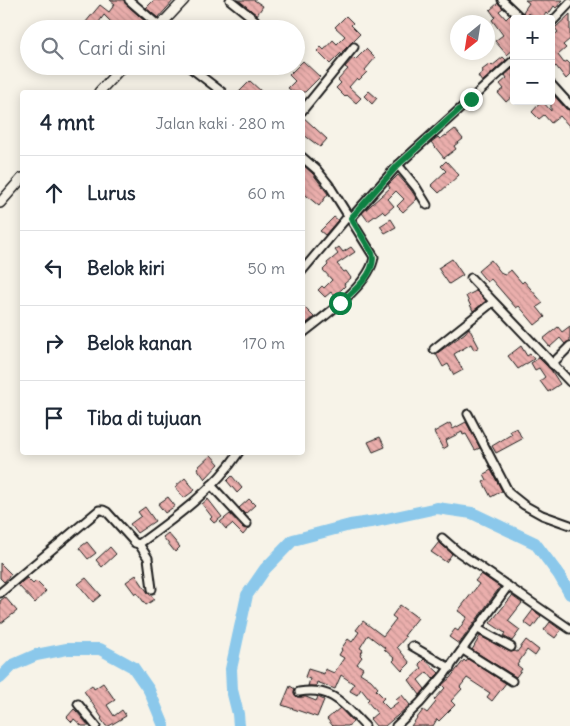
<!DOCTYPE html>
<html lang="id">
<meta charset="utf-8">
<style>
:root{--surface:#fff;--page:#f2f2f3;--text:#1f2937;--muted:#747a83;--line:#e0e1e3}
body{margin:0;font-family:Delius,sans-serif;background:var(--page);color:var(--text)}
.controls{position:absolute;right:15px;top:15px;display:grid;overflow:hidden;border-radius:5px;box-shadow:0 2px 12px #0003}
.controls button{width:45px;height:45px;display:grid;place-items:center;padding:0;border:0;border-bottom:1px solid var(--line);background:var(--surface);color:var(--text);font:25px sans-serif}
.compass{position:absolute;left:450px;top:15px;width:45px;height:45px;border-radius:50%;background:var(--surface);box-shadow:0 2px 12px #0003;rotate:210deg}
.stop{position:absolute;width:15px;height:15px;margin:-11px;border:4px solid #0b8043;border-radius:50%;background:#fff}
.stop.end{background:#0b8043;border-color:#fff;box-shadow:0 1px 5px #0008}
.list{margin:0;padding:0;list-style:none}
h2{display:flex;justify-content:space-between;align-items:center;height:65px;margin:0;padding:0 20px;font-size:21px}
h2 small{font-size:16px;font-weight:400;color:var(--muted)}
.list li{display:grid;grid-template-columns:32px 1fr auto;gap:15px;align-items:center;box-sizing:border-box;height:75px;padding:0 20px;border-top:1px solid var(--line)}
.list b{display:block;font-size:19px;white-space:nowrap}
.list em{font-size:16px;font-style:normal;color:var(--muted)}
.icon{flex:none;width:28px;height:28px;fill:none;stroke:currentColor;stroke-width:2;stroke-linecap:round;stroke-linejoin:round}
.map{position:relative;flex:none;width:570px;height:726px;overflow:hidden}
.search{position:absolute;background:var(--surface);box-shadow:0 2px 12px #0003;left:20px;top:20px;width:285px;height:55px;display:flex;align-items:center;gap:12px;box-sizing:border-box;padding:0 18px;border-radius:28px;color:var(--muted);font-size:19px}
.panel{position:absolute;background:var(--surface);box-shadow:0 2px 12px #0003;left:20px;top:90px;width:285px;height:365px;border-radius:5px}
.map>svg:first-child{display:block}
</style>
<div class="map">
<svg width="570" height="726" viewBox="0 0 570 726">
<defs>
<pattern id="building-back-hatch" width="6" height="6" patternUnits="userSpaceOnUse" patternTransform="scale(1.25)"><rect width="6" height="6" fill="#eaaeac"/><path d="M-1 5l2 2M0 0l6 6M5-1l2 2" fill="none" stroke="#c89593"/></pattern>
</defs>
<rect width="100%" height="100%" fill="#f7f3e8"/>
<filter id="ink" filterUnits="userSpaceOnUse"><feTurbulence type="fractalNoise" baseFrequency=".02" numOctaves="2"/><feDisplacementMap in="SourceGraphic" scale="10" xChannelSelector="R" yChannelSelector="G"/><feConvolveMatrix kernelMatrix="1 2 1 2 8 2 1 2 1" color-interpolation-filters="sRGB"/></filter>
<g filter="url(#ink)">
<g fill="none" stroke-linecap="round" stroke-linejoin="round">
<g stroke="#8bc8eb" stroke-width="12">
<polyline points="0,678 13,665 36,655 67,649 100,649 133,667 149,690 164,726"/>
<polyline points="239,726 238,714 232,690 231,669 247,595 265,569 293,540 350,525 377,521 437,508 472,513 535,543 559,575 570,594"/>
</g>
</g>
<g fill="url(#building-back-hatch)" stroke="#1c1c1c">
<polygon points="110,0 124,0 126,4 150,26 147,29 139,21 133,29 118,29 104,15 94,29 80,29 100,5 109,12 115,4"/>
<polygon points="154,0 174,0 158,18 146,8"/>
<polygon points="238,0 254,0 263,6 257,15"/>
<polygon points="525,0 563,0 556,8 554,6 548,15 546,13 542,19 536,19 529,13 527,17 523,12 529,3"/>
<polygon points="498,3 503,8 499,11 506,19 510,15 514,18 514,49 507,55 495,41 503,35 492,20 495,17 490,10"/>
<polygon points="570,14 570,39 563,45 566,48 558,55 564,63 567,61 570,64 570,75 566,79 556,66 551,70 551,38 558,32 555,28"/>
<polygon points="346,16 353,23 351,25 360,34 330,64 317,51 321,47 324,50 333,40 337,44 345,36 335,27"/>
<polygon points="366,49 375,58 365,70 367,72 359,80 357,78 349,87 361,98 356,103 347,95 345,97 336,88 341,83 338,80 348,69 345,67 353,58 355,60"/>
<polygon points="503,57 506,60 482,82 478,76 483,72 482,70 490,64 492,66"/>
<polygon points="303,61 320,77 305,92 293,92 288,88 295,81 289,75"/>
<polygon points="513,68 514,95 506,102 498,93 504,89 500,84 507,78 505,75"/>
<polygon points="250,81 262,92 239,92"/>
<polygon points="369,91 377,98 372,104 364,96"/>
<polygon points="551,92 566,109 570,110 570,127 560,116 551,123 544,115 539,119 532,112 542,101 551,111"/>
<polygon points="302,116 327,139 320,147 304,135 305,134 302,131"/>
<polygon points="455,129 463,139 454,146 456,149 444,158 431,142 438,137 440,139 446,135 446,136"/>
<polygon points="446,161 459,175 439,193 431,185 446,171 441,166"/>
<polygon points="302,164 313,174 328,194 319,206 302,192"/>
<polygon points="398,175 411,190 417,199 403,212 397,206 404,199 396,191 388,199 394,206 385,214 382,211 368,221 362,213 390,188 388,185"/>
<polygon points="334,217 338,220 325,235 320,231"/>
<polygon points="391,219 396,227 385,233 380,226"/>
<polygon points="339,247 343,252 351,247 355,252 337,264 344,272 346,271 351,278 344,284 345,286 341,290 333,295 331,292 325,297 318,290 322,286 324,288 332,280 323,270 328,265 327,263 338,254 335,250"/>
<polygon points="452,259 463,275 449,284 438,268"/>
<polygon points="491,260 502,274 505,275 511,270 522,283 524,281 543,303 537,307 545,317 535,325 519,306 516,308 491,279 487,282 478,271"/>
<polygon points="476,291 486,301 473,311 466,296"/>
<polygon points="302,305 314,317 302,327"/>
<polygon points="570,326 570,341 565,344 560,338 550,347 543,339 558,327 562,332"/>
<polygon points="469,328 479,347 474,350 471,344 454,354 463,370 454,375 448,364 443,367 436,354 465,333"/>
<polygon points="521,346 527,356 530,354 534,359 518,369 508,356"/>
<polygon points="539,358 551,370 560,384 548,392 540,381 545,377 539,368 535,370 531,363"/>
<polygon points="466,422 480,448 475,450 466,434 463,435 462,432 446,440 448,446 443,449 434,432 450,423 453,429"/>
<polygon points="517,428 522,439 496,453 492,446 512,434 510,431"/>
<polygon points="380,437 385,447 373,452 368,442"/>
<polygon points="211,455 219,464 205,479 197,468"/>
<polygon points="491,470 502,491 491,497 483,482 487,480 484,474"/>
<polygon points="232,476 242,488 237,493 227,481"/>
<polygon points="185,478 195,490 184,498 175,487"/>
<polygon points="168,497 175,506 165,513 158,504"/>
<polygon points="208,499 222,517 214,523 210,519 212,517 202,504"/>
<polygon points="249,499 255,505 245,514 239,508"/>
<polygon points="145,507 155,521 137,533 130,524 141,516 138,512"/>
<polygon points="230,514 243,528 248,529 243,535 232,524 226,529 220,522"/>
<polygon points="168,533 180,547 175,552 163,537"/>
<polygon points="87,542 96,553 88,559 79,548"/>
<polygon points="439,542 452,554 446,562 431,552"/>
<polygon points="110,547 116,554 102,567 96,560"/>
<polygon points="0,563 11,574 4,582 0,578"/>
<polygon points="481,574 500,587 459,644 449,637 455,629 458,631 467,617 458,611 479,584 475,581"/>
<polygon points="136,575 148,593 155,599 146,605 137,593 135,594 126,582"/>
<polygon points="27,578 33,584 36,581 46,591 35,603 18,585"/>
<polygon points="86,578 101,595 93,602 78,584"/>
<polygon points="512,596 522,603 508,621 520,630 512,641 503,636 505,633 490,623"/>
<polygon points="5,597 17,611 0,624 0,601"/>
<polygon points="400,605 418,618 404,636 406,637 397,647 410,663 402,671 393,661 395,659 384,649 385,648 368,635 360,648 363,650 360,655 362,657 357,664 363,668 360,673 371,680 378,688 376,690 384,698 381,701 389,709 398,702 396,700 402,695 410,705 385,726 376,726 370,719 377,713 367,701 369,699 361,689 357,695 350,691 354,684 341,675 335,689 317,682 316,686 308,686 310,679 305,677 308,669 324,674 325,669 334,673 344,658 339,655 342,650 341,649 348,639 352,642 359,632 356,630 363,621 383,636 396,619 392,616"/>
<polygon points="533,610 541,616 532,628 524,622"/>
<polygon points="550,622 561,630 555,638 544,630"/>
<polygon points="480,636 511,652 515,651 517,652 526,640 539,650 535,656 527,650 517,665 522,669 516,677 472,650"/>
<polygon points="424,659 439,673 433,679 427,672 418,680 425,689 420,695 409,680 422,668 419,664"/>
<polygon points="468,659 506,683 492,701 487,697 490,693 467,678 460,687 462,689 451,701 455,705 439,721 437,719 433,726 411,726 423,710 427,713 436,702 434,700 445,688 442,685 450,678 464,660 466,662"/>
<polygon points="103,683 115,700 107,705 114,716 122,710 126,716 109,726 106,726 101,719 102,718 84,691 92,685 94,689"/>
<polygon points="290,686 295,689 294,693 297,697 306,697 316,701 318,697 324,700 317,717 282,705"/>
<polygon points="340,708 353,722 348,726 333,726 327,719"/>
<polygon points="74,709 77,712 89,726 82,726 74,719 72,722 67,717"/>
</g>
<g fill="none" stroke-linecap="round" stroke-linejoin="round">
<g stroke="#1c1c1c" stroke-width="11">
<g id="minor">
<polyline points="129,0 160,27"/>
<polyline points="230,0 255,20"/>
<polyline points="502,0 522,19"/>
<polyline points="551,23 570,3"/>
<polyline points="188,66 222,92"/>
<polyline points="551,84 570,105"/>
<polyline points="302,111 354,47"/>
<path d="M302,157l15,13 12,15 45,72c-4,28 -50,59 -72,77"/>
<polyline points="398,165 416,187 427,205"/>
<polyline points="351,218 398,165 514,60"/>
<polyline points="302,271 349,215"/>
<polyline points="471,278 570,382"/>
<polyline points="434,349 493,302"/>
<polyline points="552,364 570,346"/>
<polyline points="468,414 509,493 524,505 542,515 570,525"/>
<polyline points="211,485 247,524"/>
<polyline points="442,538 457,551 570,629"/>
<polyline points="139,544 148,558 152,589"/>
<path d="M0,593l99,-83h4l4,2 28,31 4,1c36,-26 76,-55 100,-92"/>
<polyline points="478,629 511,647"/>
<polyline points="412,646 450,668"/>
<polyline points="463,650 512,681"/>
<path d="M299,692c33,-6 45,13 66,34"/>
<polyline points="78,704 96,726"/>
<polyline points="396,726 420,703 444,675 508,586"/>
</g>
</g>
<g stroke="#1c1c1c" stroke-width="12">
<g id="tertiary">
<polyline points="157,29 184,0"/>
<polyline points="99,92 123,66"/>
<polyline points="0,203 22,178"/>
</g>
</g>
<use href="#minor" stroke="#f7f3e8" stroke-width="7"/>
<use href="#tertiary" stroke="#f7f3e8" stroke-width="9"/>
</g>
</g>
<g fill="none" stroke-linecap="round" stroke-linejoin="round" filter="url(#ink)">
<path stroke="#0b8043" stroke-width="6" d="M340,303c13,-11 38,-31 32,-50l-21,-35 47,-53 73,-66"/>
</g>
</svg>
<div class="controls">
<button>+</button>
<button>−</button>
</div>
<svg class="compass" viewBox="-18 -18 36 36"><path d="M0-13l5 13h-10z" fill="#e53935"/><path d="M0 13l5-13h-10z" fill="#747a83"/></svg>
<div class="stop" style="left:340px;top:303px"></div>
<div class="stop end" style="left:471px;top:99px"></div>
<div class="search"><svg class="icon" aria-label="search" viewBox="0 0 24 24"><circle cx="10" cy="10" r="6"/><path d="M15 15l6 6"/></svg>Cari di sini</div>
<section class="panel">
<h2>4 mnt<small>Jalan kaki · 280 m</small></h2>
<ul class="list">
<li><svg class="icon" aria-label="ahead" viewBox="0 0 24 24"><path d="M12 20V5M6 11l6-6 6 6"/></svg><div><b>Lurus</b></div><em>60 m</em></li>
<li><svg class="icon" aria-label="left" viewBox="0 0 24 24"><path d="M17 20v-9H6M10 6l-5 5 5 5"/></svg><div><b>Belok kiri</b></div><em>50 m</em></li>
<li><svg class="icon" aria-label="right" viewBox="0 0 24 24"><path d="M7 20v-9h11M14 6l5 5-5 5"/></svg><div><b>Belok kanan</b></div><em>170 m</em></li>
<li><svg class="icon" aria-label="arrive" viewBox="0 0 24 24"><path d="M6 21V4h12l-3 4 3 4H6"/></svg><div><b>Tiba di tujuan</b></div></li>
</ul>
</section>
</div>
